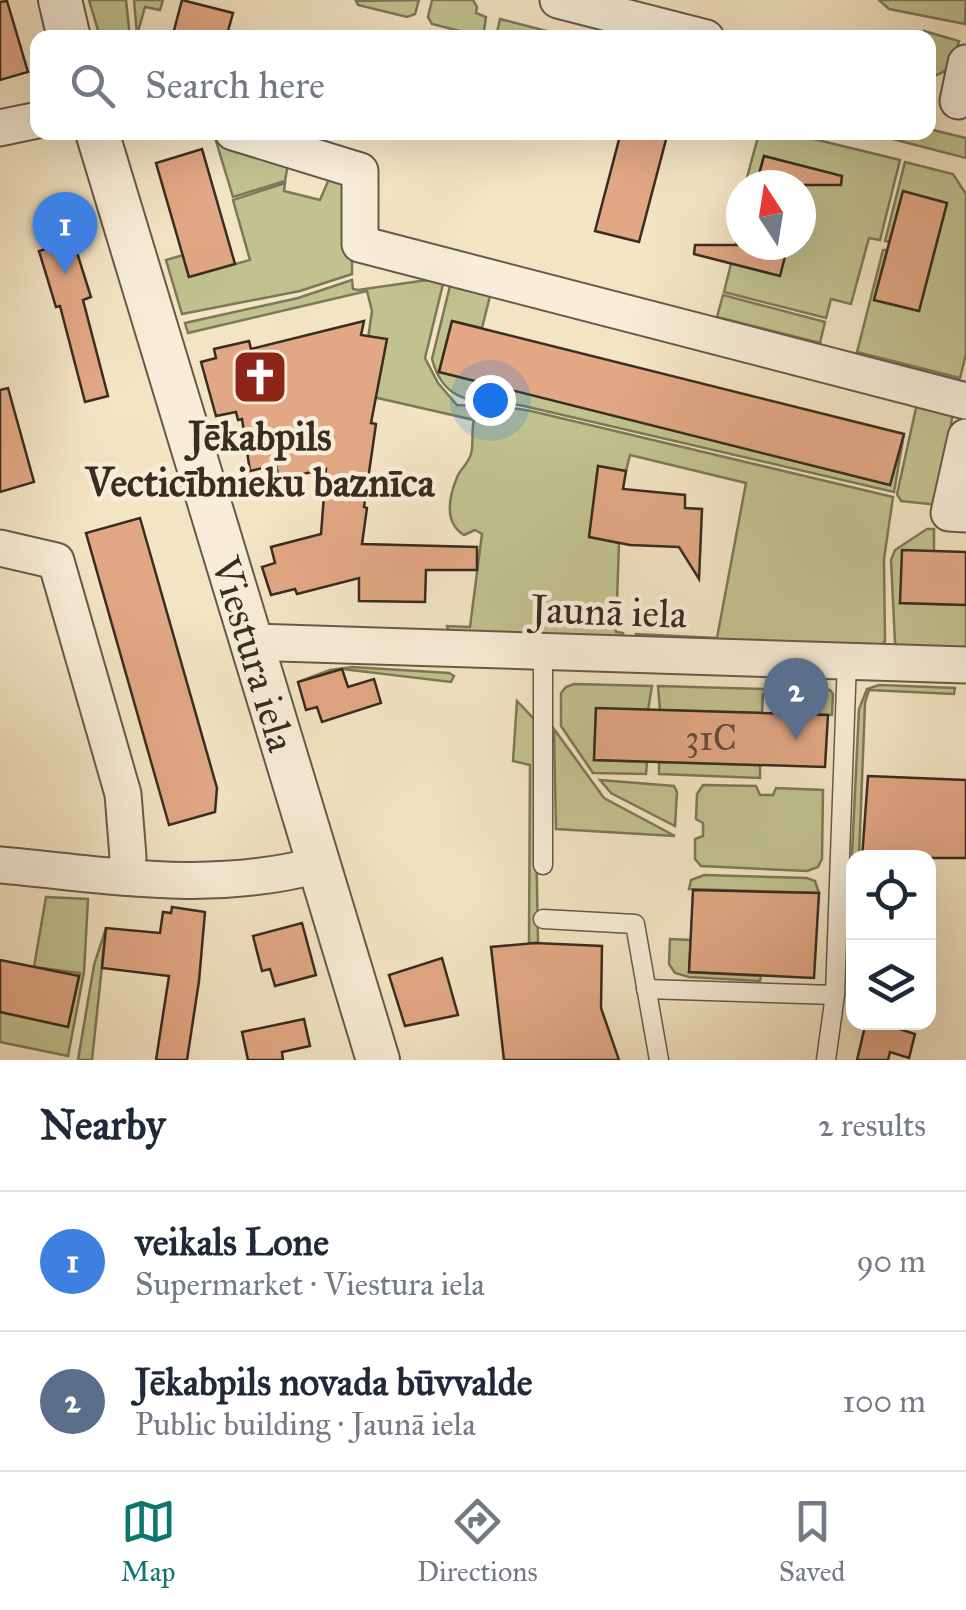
<!DOCTYPE html>
<meta charset="utf-8">
<style>
:root{--surface:#fff;--page:#f2f2f3;--text:#1f2937;--muted:#747a83;--line:#e0e1e3;--accent:#0f766e}
body{margin:0;font-family:"IM FELL Great Primer",serif;background:var(--page);color:var(--text)}
.controls{position:absolute;right:30px;bottom:30px;display:grid;overflow:hidden;border-radius:20px;box-shadow:0 10px 40px #0002}
.controls button{width:90px;height:90px;display:grid;place-items:center;padding:0;border:0;border-bottom:2px solid var(--line);background:var(--surface);color:var(--text);font:50px sans-serif}
.compass{position:absolute;left:726px;top:170px;width:90px;height:90px;border-radius:50%;background:var(--surface);box-shadow:0 10px 40px #0002;rotate:348deg}
.you{position:absolute;left:490px;top:400px;width:35px;height:35px;margin:-25px;border:8px solid #fff;border-radius:50%;background:#1a73e8;box-shadow:0 0 0 15px #1a73e833}
.badge{display:grid;place-items:center;width:65px;height:65px;border-radius:50%;background:var(--accent);color:#fff;font-size:32px;font-weight:700}
.pin{position:absolute;translate:-50% -82px;filter:drop-shadow(0 2px 5px #0008)}
.pin::after{content:'';position:absolute;top:52px;width:35px;height:30px;background:inherit;clip-path:polygon(0 0,100% 0,50% 100%)}
.list{margin:0;padding:0;list-style:none}
h2{display:flex;justify-content:space-between;align-items:center;height:130px;margin:0;padding:0 40px;font-size:42px}
h2 small{font-size:32px;font-weight:400;color:var(--muted)}
.list li{display:grid;grid-template-columns:65px 1fr auto;gap:30px;align-items:center;box-sizing:border-box;height:140px;padding:0 40px;border-top:2px solid var(--line)}
.list b{display:block;font-size:38px;white-space:nowrap}
.list p{margin:0;font-size:32px;white-space:nowrap;color:var(--muted)}
.list em{font-size:32px;font-style:normal;color:var(--muted)}
.icon{flex:none;width:55px;height:55px;fill:none;stroke:currentColor;stroke-width:2;stroke-linecap:round;stroke-linejoin:round}
.map{position:relative;flex:none;width:966px;height:1060px;overflow:hidden}
.search{position:absolute;background:var(--surface);box-shadow:0 10px 40px #0002;left:30px;right:30px;top:30px;height:110px;display:flex;align-items:center;gap:25px;box-sizing:border-box;padding:0 35px;border-radius:20px;color:var(--muted);font-size:38px}
.sheet{height:410px;background:var(--surface)}
nav{display:flex;justify-content:space-around;align-items:center;box-sizing:border-box;height:140px;border-top:2px solid var(--line);background:var(--surface);font-size:28px;color:var(--muted)}
nav a{display:grid;justify-items:center;gap:5px}
nav .on{color:var(--accent)}
.map>svg:first-child{display:block}
</style>
<div class="map">
<svg width="966" height="1060" viewBox="0 0 966 1060">
<rect width="100%" height="100%" fill="#f3e4c3"/>
<filter id="stains"><feTurbulence type="fractalNoise" baseFrequency=".002" numOctaves="4"/><feColorMatrix values="0 0 0 0 .2 0 0 0 0 .09 0 0 0 0 .02 0 0 0 .5 -.17"/></filter>
<radialGradient id="worn" r=".72"><stop offset=".6" stop-color="#630" stop-opacity="0"/><stop offset="1" stop-color="#630" stop-opacity=".3"/></radialGradient>
<g fill="#c1c28f" stroke="#7c7858" stroke-width="2.5">
<polygon points="89,0 126,0 130,37 100,37"/>
<polygon points="134,0 163,0 160,10 145,7 137,35"/>
<polygon points="419,0 415,14 407,17 358,5 356,1"/>
<polygon points="432,0 473,0 477,7 476,13 486,17 483,37 432,24 428,17"/>
<polygon points="879,0 966,0 965,24 889,9"/>
<polygon points="500,19 570,37 496,37"/>
<path d="M924,31l35,10c-5,18 -8,34 -30,35l-1,-38h-6z"/>
<polygon points="929,129 966,138 966,158 869,133 928,132"/>
<polygon points="759,133 789,133 900,160 880,240 869,238 851,304 831,299 826,318 724,292 741,223 741,242 735,264 788,245 801,245 801,194 808,168 764,156 756,185 745,185"/>
<polygon points="216,141 289,158 285,181 233,197"/>
<polygon points="905,162 953,174 966,194 966,354 960,378 857,352 883,250 887,250 874,300 919,311 947,204 903,192 889,242 885,241"/>
<polygon points="329,179 352,186 352,274 300,291 182,314 166,260 183,255 189,277 250,260 233,200 285,183 284,191 320,200"/>
<path d="M352,280l1,9 5,1 69,-10 16,4 -18,74 13,25 19,22 49,2 25,4 362,86 -9,62 1,82 -5,7 -244,-10v-4l81,4 29,-155 -116,-28 -4,16 -28,-5 -8,71 29,6 -3,89 7,1v4l-173,-2 -3,-9 23,1 12,-93 -7,-4 -11,5c-21,-13 -15,-39 -6,-60 4,-7 11,-13 13,-21 3,-11 0,-23 3,-34l-114,-26 12,-83 -5,-20 -179,42 -3,-10 113,-25z"/>
<path d="M450,286l40,10 -8,32 -30,-7 -13,50 451,114 14,-51 -10,58 -370,-86c-41,-8 -78,5 -92,-47z"/>
<polygon points="723,295 825,322 820,343 717,317"/>
<polygon points="918,399 951,414 952,418 938,505 901,501 897,494"/>
<polygon points="927,529 934,529 934,551 900,603 966,605 966,652 897,647 895,642 891,560 895,550"/>
<polygon points="352,667 449,673 454,676 451,682 342,669 298,682 330,670"/>
<polygon points="574,684 652,686 648,710 596,709 594,760 647,762 646,774 593,773 561,726 561,693 566,687"/>
<polygon points="879,685 955,688 954,694 869,690 865,703 859,857 854,858 853,946 848,937 859,709 867,689"/>
<polygon points="658,686 766,689 766,693 763,694 762,713 660,710"/>
<polygon points="774,689 830,690 833,694 832,715 777,713 777,694"/>
<polygon points="517,701 534,719 538,943 529,943 530,765 513,761"/>
<polygon points="554,729 604,798 675,836 556,829"/>
<polygon points="659,762 760,765 760,778 659,774"/>
<polygon points="600,780 674,786 677,792 675,826 611,793"/>
<polygon points="703,785 756,786 760,795 773,795 776,788 823,790 822,859 818,867 807,871 701,866 695,859 695,839 703,836 703,823 696,819 697,794"/>
<polygon points="704,875 807,878 815,881 819,893 689,889 691,880"/>
<polygon points="46,897 88,899 84,972 68,1056 0,1042 0,1012 68,1026 80,973 34,967"/>
<polygon points="106,928 92,1060 78,1060 94,965"/>
<polygon points="670,939 691,940 689,972 761,976 760,981 689,977 675,973 669,964"/>
</g>
<g fill="#e2a784" stroke="#372d20" stroke-width="2.5">
<polygon points="182,0 233,13 226,38 172,38"/>
<polygon points="7,1 28,72 0,80 0,2"/>
<polygon points="621,132 668,132 639,242 595,231"/>
<polygon points="202,149 235,264 189,277 156,163"/>
<polygon points="764,156 842,176 841,185 756,185"/>
<polygon points="903,191 947,203 919,311 874,300"/>
<polygon points="73,240 91,297 83,300 108,396 85,402 60,306 56,307 39,251"/>
<polygon points="695,245 788,245 780,276 694,254"/>
<polygon points="364,321 361,335 387,339 371,423 376,424 364,507 367,508 362,544 477,547 477,570 426,570 425,602 359,601 359,578 297,594 295,589 271,595 262,567 275,563 271,547 321,534 326,469 279,479 276,465 250,471 242,419 238,420 236,412 216,416 201,362 216,358 214,349 249,341 251,349"/>
<polygon points="452,321 904,434 890,485 439,372"/>
<polygon points="8,388 34,482 0,492 0,390"/>
<polygon points="598,466 626,471 623,489 685,495 685,508 702,509 699,579 679,547 630,545 589,537"/>
<polygon points="140,518 217,788 215,812 169,825 86,533"/>
<polygon points="902,550 966,552 966,605 900,603"/>
<polygon points="342,669 348,687 374,679 381,703 322,722 317,707 306,710 298,682"/>
<polygon points="596,708 828,715 825,767 594,760"/>
<polygon points="868,776 966,780 966,858 862,858"/>
<polygon points="693,890 819,893 814,978 689,972"/>
<polygon points="172,907 205,912 199,981 187,1060 156,1060 169,976 102,968 106,928 160,933 163,912 171,913"/>
<polygon points="302,923 316,975 275,986 270,969 262,971 253,936"/>
<polygon points="535,943 602,946 601,1008 619,1060 504,1060 491,947"/>
<polygon points="442,958 458,1015 405,1026 389,975"/>
<polygon points="0,960 79,976 68,1027 0,1012"/>
<polygon points="304,1019 310,1046 282,1052 283,1060 248,1060 242,1032"/>
<polygon points="866,1022 898,1022 896,1028 915,1034 909,1058 890,1052 888,1060 857,1060"/>
</g>
<g fill="none" stroke-linecap="round" stroke-linejoin="round">
<g stroke="#665b49" stroke-width="21">
<g id="service">
<polyline points="543,651 543,865"/>
<polyline points="543,919 635,924 659,1060"/>
<polyline points="646,989 835,995"/>
<polyline points="826,1060 835,995 847,660"/>
</g>
</g>
<g stroke="#665b49" stroke-width="39">
<g id="minor">
<polyline points="558,0 706,38"/>
<polyline points="958,101 966,63"/>
<polyline points="0,128 38,120"/>
<polyline points="233,132 360,171 360,244 966,401"/>
<polyline points="966,437 949,513 966,514"/>
<polyline points="0,548 56,561 123,794 128,857 125,877"/>
<polyline points="250,642 966,665"/>
<path d="M0,865c110,10 209,29 318,0"/>
</g>
</g>
<g stroke="#665b49" stroke-width="46">
<g id="tertiary">
<polyline points="60,0 69,38"/>
<polyline points="97,132 378,1060"/>
</g>
</g>
<use href="#service" stroke="#f7edd8" stroke-width="18"/>
<use href="#minor" stroke="#f7edd8" stroke-width="35"/>
<use href="#tertiary" stroke="#f7edd8" stroke-width="42"/>
</g>
<defs>
<g id="church-square" transform="scale(2.875)"><rect x="-9" y="-9" width="18" height="18" rx="4" fill="#8f2418" stroke="#f7edd8"/><path d="M-1.2-6h2.4v3.5h3.3v2.4h-3.3V6h-2.4V-.1h-3.3v-2.4h3.3Z" fill="#fff"/></g>
</defs>
<g fill-rule="evenodd">
<use href="#church-square" x="260" y="377"/>
</g>
<g text-anchor="middle" stroke-width="9" stroke-linejoin="round" paint-order="stroke">
<g font-size="35" fill="#624c39">
<text x="711" y="750">31C</text>
</g>
<g font-size="40" font-weight="bold" fill="#372d20" stroke="#f7edd8">
<text x="260" y="450">Jēkabpils<tspan x="260" dy="46">Vecticībnieku baznīca</tspan></text>
</g>
<g font-size="40" fill="#372d20" stroke="#f7edd8">
<text transform="translate(609 611) rotate(2)" y="14">Jaunā iela</text>
<text transform="translate(254 654) rotate(73)" y="14">Viestura iela</text>
</g>
</g>
<rect width="100%" height="100%" filter="url(#stains)"/>
<rect width="100%" height="100%" fill="url(#worn)"/>
</svg>
<div class="controls">
<button><svg class="icon" aria-label="locate" viewBox="0 0 24 24"><circle cx="12" cy="12" r="6"/><path d="M12 2v4M12 18v4M2 12h4M18 12h4"/></svg></button>
<button><svg class="icon" aria-label="layers" viewBox="0 0 24 24"><path d="M12 4l9 5-9 5-9-5zM3 14l9 5 9-5"/></svg></button>
</div>
<svg class="compass" viewBox="-18 -18 36 36"><path d="M0-13l5 13h-10z" fill="#e53935"/><path d="M0 13l5-13h-10z" fill="#747a83"/></svg>
<div class="you"></div>
<div class="pin badge" style="left:65px;top:274px;background:#3f7fe0">1</div>
<div class="pin badge" style="left:796px;top:740px;background:#5c6f8a">2</div>
<div class="search"><svg class="icon" aria-label="search" viewBox="0 0 24 24"><circle cx="10" cy="10" r="6"/><path d="M15 15l6 6"/></svg>Search here</div>
</div>
<section class="sheet">
<h2>Nearby<small>2 results</small></h2>
<ul class="list">
<li><span class="badge" style="background:#3f7fe0">1</span><div><b>veikals Lone</b><p>Supermarket · Viestura iela</p></div><em>90 m</em></li>
<li><span class="badge" style="background:#5c6f8a">2</span><div><b>Jēkabpils novada būvvalde</b><p>Public building · Jaunā iela</p></div><em>100 m</em></li>
</ul>
</section>
<nav>
<a class="on"><svg class="icon" aria-label="map" viewBox="0 0 24 24"><path d="M3 6l6-2 6 2 6-2v14l-6 2-6-2-6 2zM9 4v14M15 6v14"/></svg>Map</a>
<a><svg class="icon" aria-label="directions" viewBox="0 0 24 24"><path d="M12 3l9 9-9 9-9-9zM9 14v-3h6M13 9l2 2-2 2"/></svg>Directions</a>
<a><svg class="icon" aria-label="saved" viewBox="0 0 24 24"><path d="M7 4h10v16l-5-4-5 4z"/></svg>Saved</a>
</nav>
